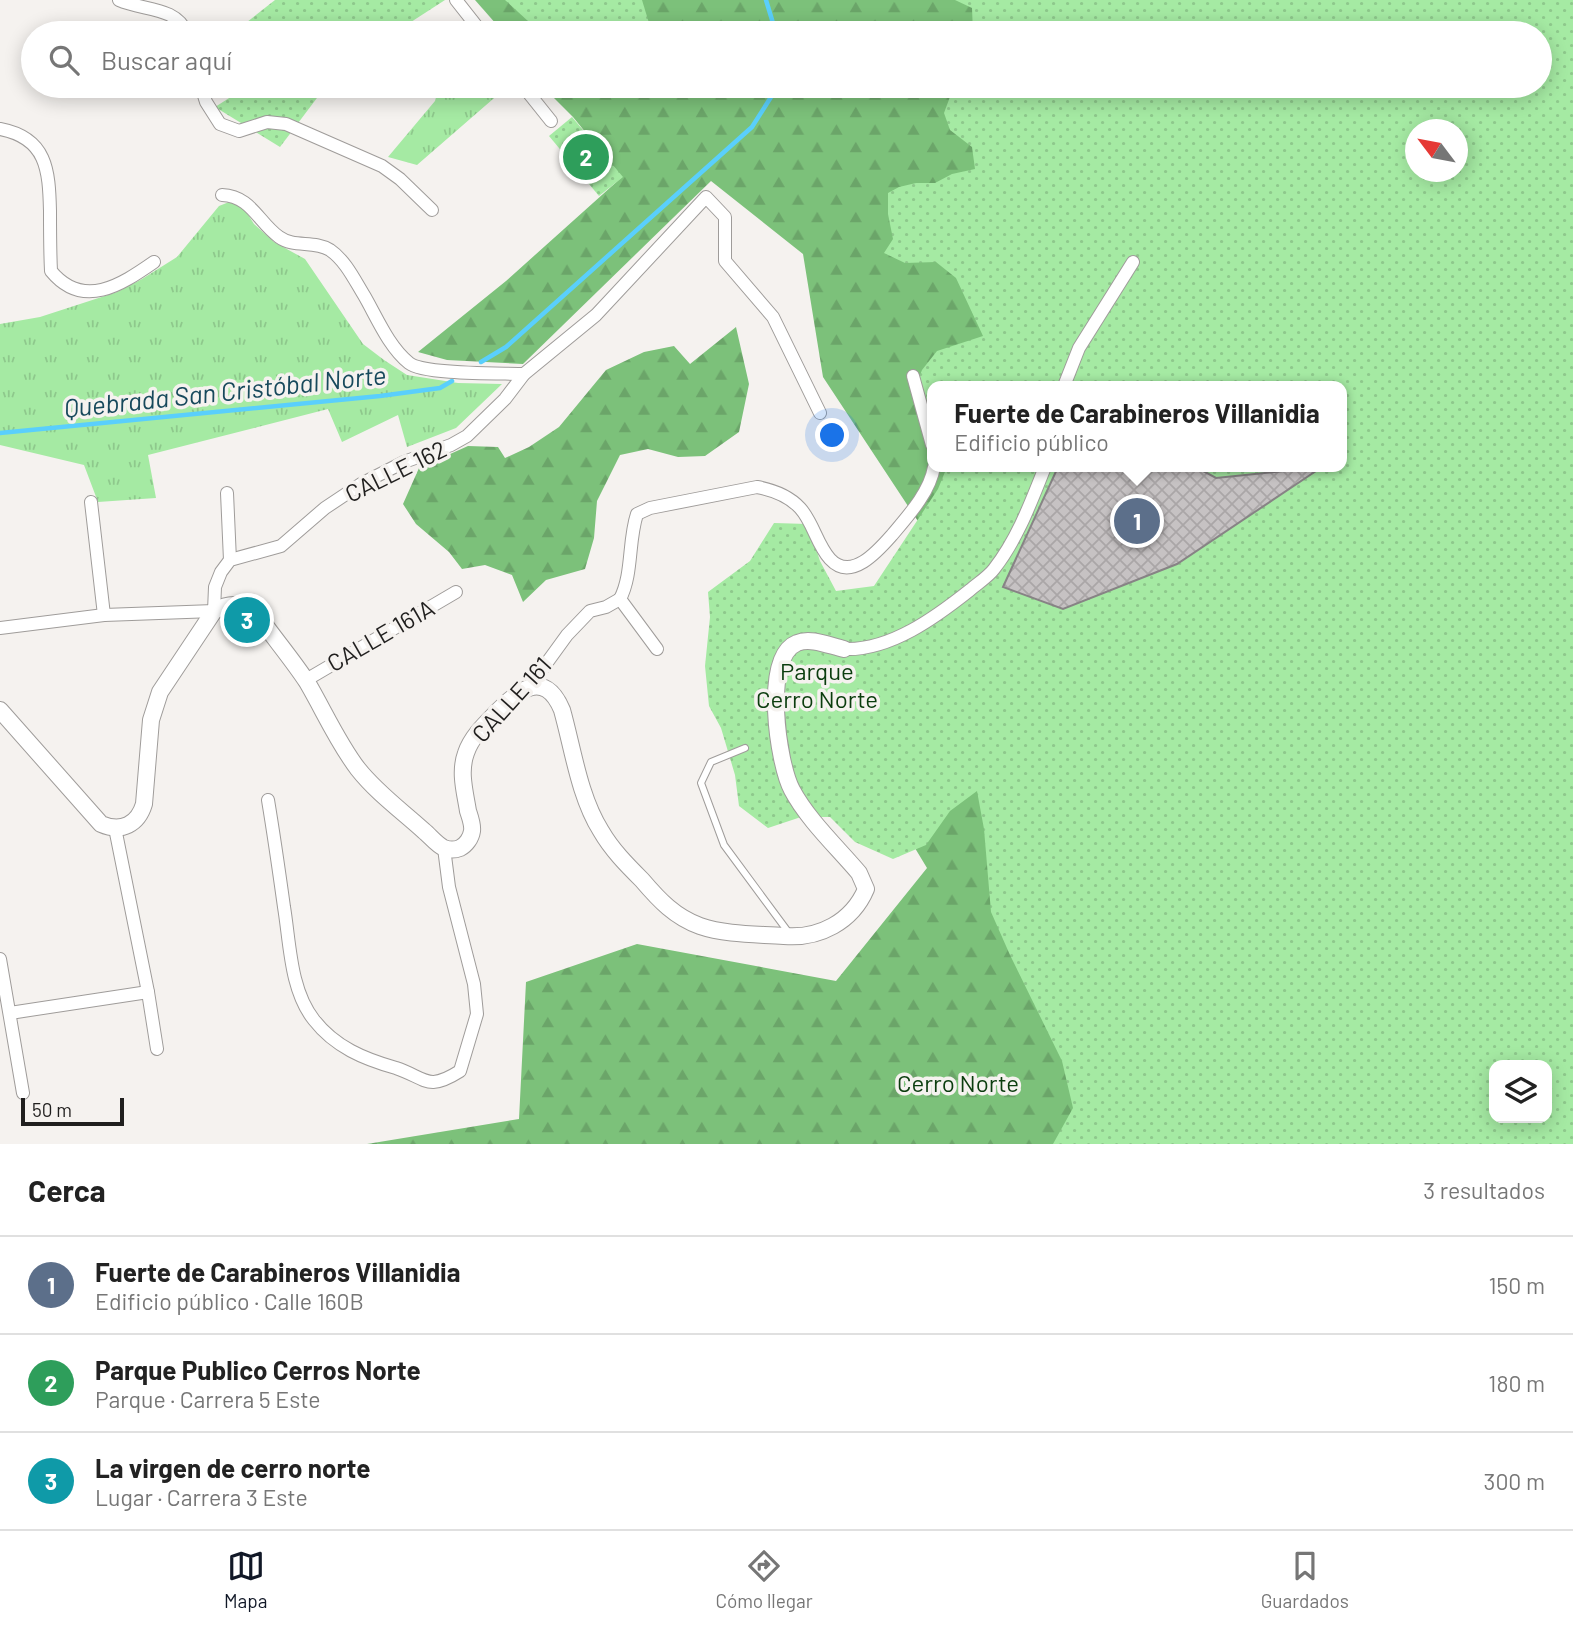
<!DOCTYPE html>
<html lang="es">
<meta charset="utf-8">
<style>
:root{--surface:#fff;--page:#f2f2f2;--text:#222;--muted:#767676;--line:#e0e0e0;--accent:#111827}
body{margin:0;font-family:Barlow,sans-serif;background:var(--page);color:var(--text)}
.controls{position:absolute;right:21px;bottom:21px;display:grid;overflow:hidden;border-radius:14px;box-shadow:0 4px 18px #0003}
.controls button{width:63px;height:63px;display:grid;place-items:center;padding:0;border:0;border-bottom:2px solid var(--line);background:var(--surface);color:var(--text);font:35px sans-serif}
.compass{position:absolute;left:1405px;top:119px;width:63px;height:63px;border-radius:50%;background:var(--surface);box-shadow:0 4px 18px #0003;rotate:302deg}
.scale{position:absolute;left:21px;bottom:18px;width:103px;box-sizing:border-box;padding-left:7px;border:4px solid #201f1e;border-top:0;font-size:19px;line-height:24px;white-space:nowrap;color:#201f1e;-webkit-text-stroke:5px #f5f2ef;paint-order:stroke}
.you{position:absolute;left:833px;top:436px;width:24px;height:24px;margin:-18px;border:5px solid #fff;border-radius:50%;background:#1a73e8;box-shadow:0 0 0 10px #1a73e833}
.badge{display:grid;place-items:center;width:46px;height:46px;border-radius:50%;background:var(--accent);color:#fff;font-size:23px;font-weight:700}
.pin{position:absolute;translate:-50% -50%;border:4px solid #fff;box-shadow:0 2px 7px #0006}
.popup{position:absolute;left:927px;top:381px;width:420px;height:91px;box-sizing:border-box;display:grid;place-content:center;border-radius:14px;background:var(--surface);filter:drop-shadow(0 2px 5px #0005);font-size:23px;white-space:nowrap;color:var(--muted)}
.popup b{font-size:26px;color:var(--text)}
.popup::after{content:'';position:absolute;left:50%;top:100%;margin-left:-14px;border:14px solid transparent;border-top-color:var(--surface)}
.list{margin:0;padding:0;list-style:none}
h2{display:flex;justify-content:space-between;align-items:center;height:91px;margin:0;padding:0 28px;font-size:30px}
h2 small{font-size:23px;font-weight:400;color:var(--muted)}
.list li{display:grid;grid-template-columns:46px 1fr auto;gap:21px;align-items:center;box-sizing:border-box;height:98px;padding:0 28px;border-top:2px solid var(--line)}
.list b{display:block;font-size:26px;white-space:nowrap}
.list p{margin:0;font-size:23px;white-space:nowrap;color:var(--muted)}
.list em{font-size:23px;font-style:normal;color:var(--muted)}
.icon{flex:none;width:38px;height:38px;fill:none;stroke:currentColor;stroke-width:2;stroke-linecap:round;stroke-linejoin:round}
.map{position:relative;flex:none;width:1573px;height:1144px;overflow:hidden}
.search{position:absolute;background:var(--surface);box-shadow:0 4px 18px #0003;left:21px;right:21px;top:21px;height:77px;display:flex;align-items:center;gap:18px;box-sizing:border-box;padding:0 24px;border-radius:38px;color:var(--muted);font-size:26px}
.sheet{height:385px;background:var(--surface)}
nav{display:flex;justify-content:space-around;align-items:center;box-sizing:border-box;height:98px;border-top:2px solid var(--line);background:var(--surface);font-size:19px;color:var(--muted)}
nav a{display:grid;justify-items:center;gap:4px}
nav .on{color:var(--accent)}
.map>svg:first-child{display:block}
</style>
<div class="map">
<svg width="1573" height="1144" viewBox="0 0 1573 1144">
<defs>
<pattern id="grass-tufts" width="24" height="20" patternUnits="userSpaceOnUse" patternTransform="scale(1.75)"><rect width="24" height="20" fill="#a5eaa3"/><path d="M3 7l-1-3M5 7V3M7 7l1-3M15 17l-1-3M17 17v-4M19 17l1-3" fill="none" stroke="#8ec88c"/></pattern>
<pattern id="forest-firs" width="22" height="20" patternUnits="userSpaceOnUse" patternTransform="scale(1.75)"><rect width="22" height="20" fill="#7cc17a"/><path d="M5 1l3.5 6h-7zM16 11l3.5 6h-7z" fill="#6ba569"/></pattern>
<pattern id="park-dots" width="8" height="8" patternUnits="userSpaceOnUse" patternTransform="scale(1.75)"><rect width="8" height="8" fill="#a5eaa3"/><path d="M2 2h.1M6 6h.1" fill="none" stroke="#8ec88c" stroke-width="1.8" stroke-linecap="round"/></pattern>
<pattern id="building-cross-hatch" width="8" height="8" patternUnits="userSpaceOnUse" patternTransform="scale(1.75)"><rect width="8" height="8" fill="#c6c2c3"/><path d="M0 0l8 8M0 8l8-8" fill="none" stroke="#aaa6a7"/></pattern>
</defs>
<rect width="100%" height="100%" fill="#f5f2ef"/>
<g fill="url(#grass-tufts)">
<polygon points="439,86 508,86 417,165 388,157 435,101"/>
<polygon points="229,202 242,205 254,224 274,242 305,259 363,344 384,360 407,375 458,383 502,384 456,428 407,447 398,415 342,442 328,409 148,455 156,498 98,502 84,465 0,445 0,324 40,317 117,292 142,279 177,257 219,206"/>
</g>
<g fill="url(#forest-firs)" fill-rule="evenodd">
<polygon points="475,0 1102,0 1072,33 504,33"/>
<polygon points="542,86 1076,86 1163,213 932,386 932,467 1024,467 933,544 823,377 803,254 711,181 523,364 447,360 418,352 506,281 622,177 573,117"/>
<polygon points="736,327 749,384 739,432 705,456 678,457 648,449 620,455 597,501 594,538 585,569 546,580 523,602 512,575 485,565 462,569 449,552 416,524 403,504 419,468 468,446 498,447 505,458 529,447 559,427 606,370 644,352 674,346 690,364"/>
<path d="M1487,526l86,618h-1206l152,-25 7,-137 111,-38 199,37 91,-113 -61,-101zM1494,1065h53v53h-53z"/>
</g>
<g fill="url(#park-dots)" fill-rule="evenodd">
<polygon points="275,0 445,0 394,33 233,33"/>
<polygon points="505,0 642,0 652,33 541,33"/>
<path d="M955,0h618v1144h-520l20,-36 -11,-47 -52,-106 -19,-43 -7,-83 -7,-38 -27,20 -24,34 -33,14 -38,-17 -25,-25h-29l-33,11 -29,-22 -4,-31 -14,-47 -12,-22 -4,-40 5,-49 -2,-25 42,-31 24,-38 34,1 12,37 16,30 38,-5 64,-97 9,-22h395v-81h-410v42l-19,-36 9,-22 15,-19 46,-15 -27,-58 -20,-16 -31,1 -21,-10 9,-14 -5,-25v-21l11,-6 17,-4h19l17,-9 23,-5 -3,-22 -22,-17 -6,-17 10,-27h586v-53h-567l-1,-25zM1416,130h42v42h-42zM1494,1065h53v53h-53z"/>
<polygon points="248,86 326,86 280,147 215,107"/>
<polygon points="572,117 623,177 599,196 549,136"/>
</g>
<polygon fill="#a5eaa3" points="821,654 859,690 834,715 797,679"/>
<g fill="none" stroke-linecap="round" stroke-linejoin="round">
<g stroke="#5acffc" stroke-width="4.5">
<polyline points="766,0 776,33"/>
<polyline points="481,362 506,347 752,127 778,86"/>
<polyline points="0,433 380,396 440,388 452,381"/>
</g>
</g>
<polygon fill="url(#building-cross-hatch)" stroke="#878385" stroke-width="2" points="1058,467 1196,467 1216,478 1322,467 1177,564 1063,609 1003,587"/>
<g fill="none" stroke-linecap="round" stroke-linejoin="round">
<g stroke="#9f9c9a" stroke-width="8">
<polyline id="service" points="745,748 711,762 701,783 724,845 789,933"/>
</g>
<g stroke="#9f9c9a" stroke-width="14">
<g id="minor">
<path d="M119,0c25,11 56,6 68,33"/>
<polyline points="456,0 482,33"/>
<polyline points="201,86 206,102 220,124 239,131 267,122 286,124 382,166 400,179 432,210"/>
<polyline points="523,86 551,121"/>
<path d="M0,129c47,9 49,41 50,82 0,20 0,40 1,60 32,39 70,14 103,-9"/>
<path d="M222,195c29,1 36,27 57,42 15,11 35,3 51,13 16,11 25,31 35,47 12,21 24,50 44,66 15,12 93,10 115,11"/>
<polyline points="913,376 932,445"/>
<polyline points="1064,386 1079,348 1133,262"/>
<polyline points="227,493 230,560"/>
<polyline points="91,502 104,615"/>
<path d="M620,599c13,-25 8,-58 17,-85l13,-6 107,-21c16,3 31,8 43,21 13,14 17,37 30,51 21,23 48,-8 62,-24 16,-19 38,-43 42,-68"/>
<polyline points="620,599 657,649"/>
<polyline points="0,628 104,615 214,611 215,587 221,572 230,560 281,546 325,508 361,484 404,462 451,445 467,436 505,399 524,374 596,315 706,197 725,217 725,261 773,317 820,413"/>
<path d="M844,649c46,2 92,-32 126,-59 8,-7 18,-13 24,-21 24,-31 37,-67 51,-102"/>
<polyline points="306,680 456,592"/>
<polyline points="530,686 567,635 590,611 606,607 620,599"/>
<path d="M268,800c6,36 11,71 16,107 6,36 6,83 30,113 21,27 50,39 82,48 30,10 31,24 64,3l17,-57 -3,-30 -25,-97 -5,-39"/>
<polyline points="115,828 148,992 157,1049"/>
<polyline points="0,959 23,1093"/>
<polyline points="10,1013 148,992"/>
</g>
</g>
<g stroke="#9f9c9a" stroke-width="18">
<path id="tertiary" d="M0,710l101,114c21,9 37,0 43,-20l7,-84 9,-28 54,-81c16,-9 28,-8 43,3 16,23 35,45 50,68 17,29 31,61 51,87 19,24 44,42 66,62 6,5 13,14 20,17 5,2 11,2 16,0 6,-3 11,-10 12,-17 1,-6 -2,-14 -4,-20 -3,-19 -9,-39 -2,-58 5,-15 17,-27 28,-38 22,-23 50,-48 68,-5 11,39 17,86 39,121 11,19 26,34 41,49 17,20 33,37 58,46 26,9 57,8 84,10 35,3 68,-14 82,-47l-7,-16c-22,-26 -51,-53 -67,-83 -14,-26 -30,-133 5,-147 14,-6 33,3 47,6"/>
</g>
<use href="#service" stroke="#fff" stroke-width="6"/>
<use href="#minor" stroke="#fff" stroke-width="12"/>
<use href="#tertiary" stroke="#fff" stroke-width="16"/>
</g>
<g text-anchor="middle" stroke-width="7" stroke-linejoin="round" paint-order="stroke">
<g font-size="24" fill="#201f1e" stroke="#f5f2ef">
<text transform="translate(396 472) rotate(-26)" y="8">CALLE 162</text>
<text transform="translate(381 636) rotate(-30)" y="8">CALLE 161A</text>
<text transform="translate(512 700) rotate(-48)" y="8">CALLE 161</text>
</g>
<g font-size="24" fill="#0b3d0e" stroke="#f5f2ef">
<text x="817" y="680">Parque<tspan x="817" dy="28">Cerro Norte</tspan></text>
<text x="958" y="1092">Cerro Norte</text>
</g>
<g font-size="26" font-style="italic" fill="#17495c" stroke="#f5f2ef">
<text transform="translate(225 392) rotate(-6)" y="9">Quebrada San Cristóbal Norte</text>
</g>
</g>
</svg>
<div class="controls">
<button><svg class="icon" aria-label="layers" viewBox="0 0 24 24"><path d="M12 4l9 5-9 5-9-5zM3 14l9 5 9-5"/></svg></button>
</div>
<svg class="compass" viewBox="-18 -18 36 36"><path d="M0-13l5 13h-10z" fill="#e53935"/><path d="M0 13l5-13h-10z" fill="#767676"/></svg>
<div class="scale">50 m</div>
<div class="you"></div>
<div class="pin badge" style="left:1137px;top:521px;background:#5c6f8a">1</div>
<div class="popup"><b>Fuerte de Carabineros Villanidia</b>Edificio público</div>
<div class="pin badge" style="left:586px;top:157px;background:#2e9e5b">2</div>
<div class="pin badge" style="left:247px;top:620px;background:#0f9aa8">3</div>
<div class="search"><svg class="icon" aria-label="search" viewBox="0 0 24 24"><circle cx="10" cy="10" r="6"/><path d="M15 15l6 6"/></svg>Buscar aquí</div>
</div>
<section class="sheet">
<h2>Cerca<small>3 resultados</small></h2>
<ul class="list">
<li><span class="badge" style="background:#5c6f8a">1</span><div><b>Fuerte de Carabineros Villanidia</b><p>Edificio público · Calle 160B</p></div><em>150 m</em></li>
<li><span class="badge" style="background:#2e9e5b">2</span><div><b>Parque Publico Cerros Norte</b><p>Parque · Carrera 5 Este</p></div><em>180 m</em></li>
<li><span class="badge" style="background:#0f9aa8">3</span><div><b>La virgen de cerro norte</b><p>Lugar · Carrera 3 Este</p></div><em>300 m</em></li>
</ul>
</section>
<nav>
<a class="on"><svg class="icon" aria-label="map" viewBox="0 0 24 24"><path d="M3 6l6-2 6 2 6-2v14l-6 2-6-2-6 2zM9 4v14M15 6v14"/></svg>Mapa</a>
<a><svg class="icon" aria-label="directions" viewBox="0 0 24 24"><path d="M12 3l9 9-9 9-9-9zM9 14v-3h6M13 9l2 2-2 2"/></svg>Cómo llegar</a>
<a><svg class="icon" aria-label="saved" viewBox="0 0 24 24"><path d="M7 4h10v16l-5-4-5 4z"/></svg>Guardados</a>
</nav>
